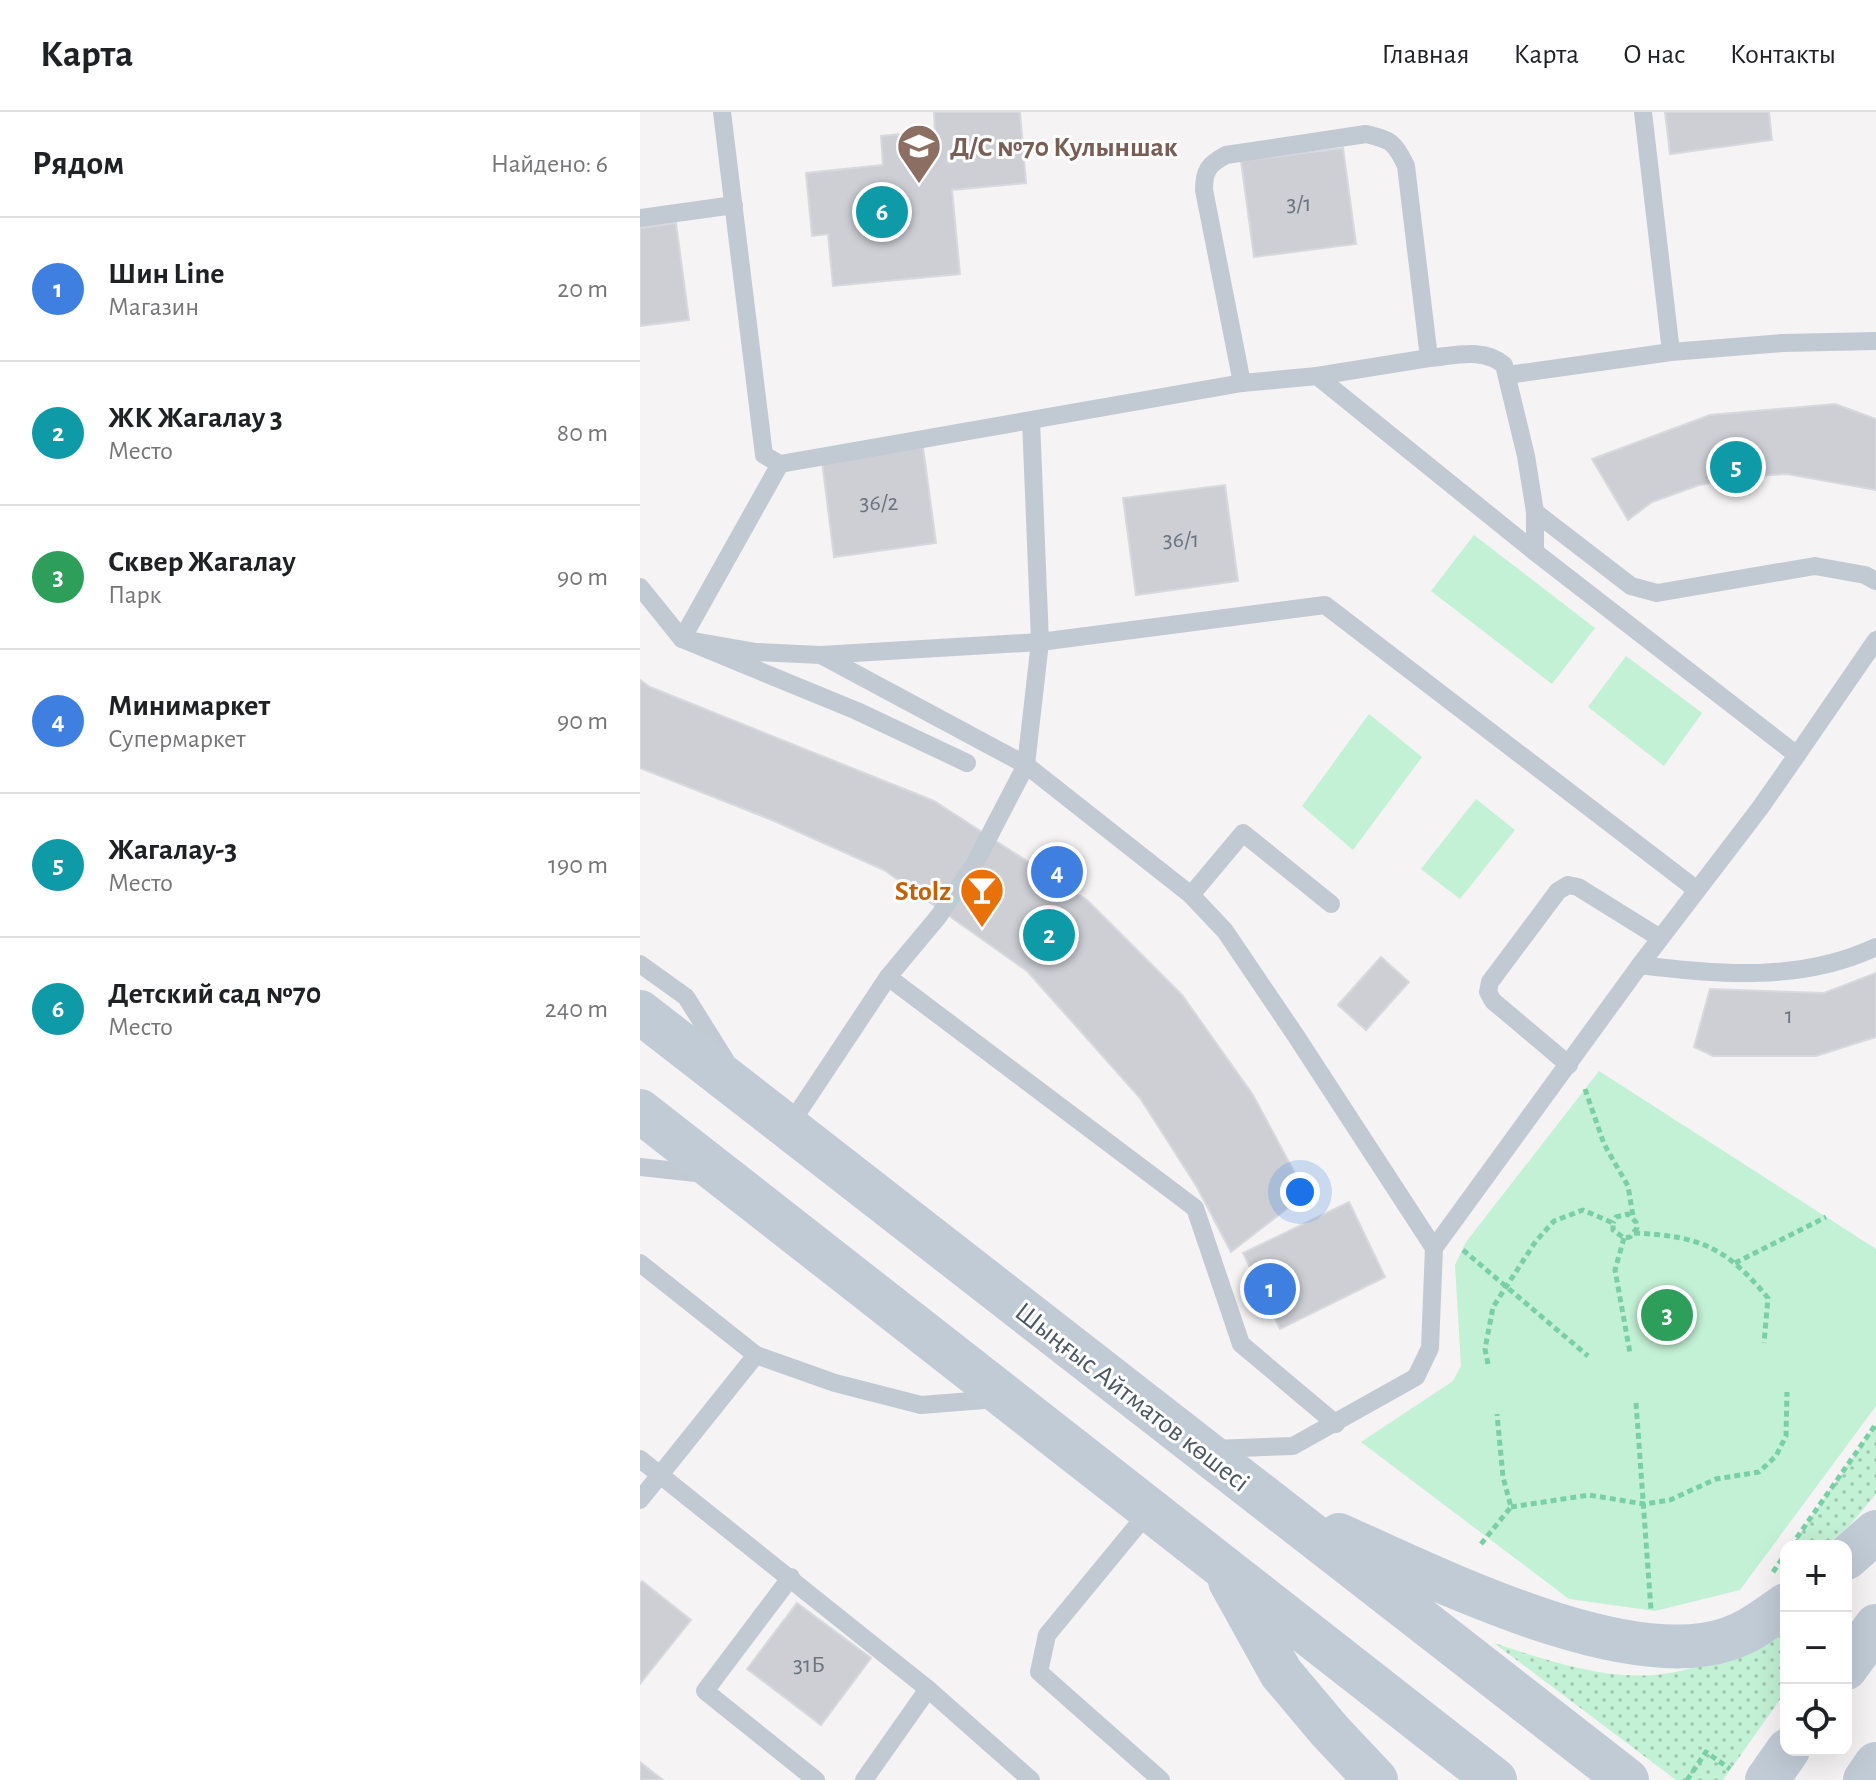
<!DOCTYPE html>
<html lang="ru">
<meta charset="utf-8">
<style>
:root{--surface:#fff;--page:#f2f2f2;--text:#202124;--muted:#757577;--line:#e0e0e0;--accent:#db2777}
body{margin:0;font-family:"Alegreya Sans",sans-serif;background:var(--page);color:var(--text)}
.controls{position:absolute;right:24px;bottom:24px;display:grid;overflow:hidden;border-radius:16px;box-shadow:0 8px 32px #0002}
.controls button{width:72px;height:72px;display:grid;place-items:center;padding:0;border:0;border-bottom:2px solid var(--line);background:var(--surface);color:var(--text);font:40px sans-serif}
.you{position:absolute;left:660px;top:1080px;width:28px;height:28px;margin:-20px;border:6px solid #fff;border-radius:50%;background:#1a73e8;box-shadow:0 0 0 12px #1a73e833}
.badge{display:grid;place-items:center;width:52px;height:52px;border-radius:50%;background:var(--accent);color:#fff;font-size:26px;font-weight:700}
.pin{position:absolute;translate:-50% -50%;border:4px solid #fff;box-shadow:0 2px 8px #0006}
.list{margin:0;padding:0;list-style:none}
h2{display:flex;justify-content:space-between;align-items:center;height:104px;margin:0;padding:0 32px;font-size:34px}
h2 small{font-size:26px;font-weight:400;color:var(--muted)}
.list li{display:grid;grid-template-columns:52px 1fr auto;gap:24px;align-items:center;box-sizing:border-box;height:144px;padding:0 32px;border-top:2px solid var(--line)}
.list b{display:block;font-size:30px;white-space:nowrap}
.list p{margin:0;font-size:26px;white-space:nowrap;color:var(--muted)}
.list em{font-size:26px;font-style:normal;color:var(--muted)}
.icon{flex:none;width:44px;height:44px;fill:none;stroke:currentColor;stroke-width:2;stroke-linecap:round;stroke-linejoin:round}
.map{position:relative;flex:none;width:1236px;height:1668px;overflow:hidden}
header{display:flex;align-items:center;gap:48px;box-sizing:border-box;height:112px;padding:0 40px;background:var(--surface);border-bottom:2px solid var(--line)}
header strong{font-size:38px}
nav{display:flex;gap:44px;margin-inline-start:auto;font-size:28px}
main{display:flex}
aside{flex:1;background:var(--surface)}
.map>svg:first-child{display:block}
</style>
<header>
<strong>Карта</strong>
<nav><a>Главная</a><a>Карта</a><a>О нас</a><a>Контакты</a></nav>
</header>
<main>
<aside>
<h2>Рядом<small>Найдено: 6</small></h2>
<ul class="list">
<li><span class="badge" style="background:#3f7fe0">1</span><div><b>Шин Line</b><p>Магазин</p></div><em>20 m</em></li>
<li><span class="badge" style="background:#0f9aa8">2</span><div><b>ЖК Жагалау 3</b><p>Место</p></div><em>80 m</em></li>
<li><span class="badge" style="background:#2e9e5b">3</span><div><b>Сквер Жагалау</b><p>Парк</p></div><em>90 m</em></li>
<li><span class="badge" style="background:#3f7fe0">4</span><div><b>Минимаркет</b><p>Супермаркет</p></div><em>90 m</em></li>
<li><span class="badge" style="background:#0f9aa8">5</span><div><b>Жагалау-3</b><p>Место</p></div><em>190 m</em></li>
<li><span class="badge" style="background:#0f9aa8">6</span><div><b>Детский сад №70</b><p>Место</p></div><em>240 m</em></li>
</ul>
</aside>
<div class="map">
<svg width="1236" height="1668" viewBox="0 0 1236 1668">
<defs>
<pattern id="grass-dots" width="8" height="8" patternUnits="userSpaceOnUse" patternTransform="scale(2)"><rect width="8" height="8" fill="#c3f1d5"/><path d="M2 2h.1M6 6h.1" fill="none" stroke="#a0c6b0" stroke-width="1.8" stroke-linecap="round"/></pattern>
</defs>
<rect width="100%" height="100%" fill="#f5f3f3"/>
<g fill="url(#grass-dots)">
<polygon points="1236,1312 1236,1382 1210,1413 1185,1434 1151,1434"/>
<path d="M1146,1513v66l-63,89h-47l-182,-137c64,21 136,47 203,23 30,-10 60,-27 89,-41z"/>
</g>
<g fill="#c3f1d5">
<polygon points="834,423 955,516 912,572 791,479"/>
<polygon points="986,544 1062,601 1024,654 948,595"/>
<polygon points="729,602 782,645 713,738 662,694"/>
<polygon points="836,687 875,718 820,787 781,757"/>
<polygon points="959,959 1236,1137 1236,1294 1100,1478 1015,1499 929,1487 721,1330 813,1269 821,1254 815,1153 826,1130"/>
</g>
<g fill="#cdcfd5" stroke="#d7d9de" stroke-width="2">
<polygon points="294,0 380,0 386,71 312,78 320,162 193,174 188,122 172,124 166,61 243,53 241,24 295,19"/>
<polygon points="1025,0 1129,0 1132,28 1030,42"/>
<polygon points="703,36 716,132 614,145 601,49"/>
<polygon points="36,111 49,208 0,214 0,116"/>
<polygon points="1195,292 1236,307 1236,378 1147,362 1112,364 1059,373 1012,390 988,408 952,347 1070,303"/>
<polygon points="283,335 296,431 194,445 182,349"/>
<polygon points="585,373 598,469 496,483 483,386"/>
<polygon points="0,568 10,575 294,689 447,788 542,883 613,983 666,1082 591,1140 557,1075 500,986 387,859 244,758 132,708 0,656"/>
<polygon points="741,845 769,870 726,918 698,893"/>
<polygon points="1236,861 1236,925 1176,944 1073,944 1054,935 1070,877 1184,881"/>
<polygon points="709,1090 745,1165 640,1217 603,1141"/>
<polygon points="2,1469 51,1508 0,1572 0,1472"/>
<polygon points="157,1491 231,1546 181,1613 107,1557"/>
<polygon points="0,1650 23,1668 0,1668"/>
</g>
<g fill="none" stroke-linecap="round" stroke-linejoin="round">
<g stroke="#7ad0a6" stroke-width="5" stroke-dasharray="6 4" stroke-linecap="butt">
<polyline points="945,977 964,1032 988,1074 993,1104"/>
<path d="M994,1121c66,3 92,14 134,65l-4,45"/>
<polyline points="984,1126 975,1158 990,1241"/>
<polyline points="823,1138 948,1244"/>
<polyline points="1095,1151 1186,1105"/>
<polyline points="848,1252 845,1237 853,1195 896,1129 914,1109 943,1098 973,1111 973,1118 984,1126 990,1125 997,1116 996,1110 988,1102 976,1105 973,1111"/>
<polyline points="996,1291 1011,1498"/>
<polyline points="871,1395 949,1383 1004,1392 1030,1388 1076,1367 1119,1360 1136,1344 1146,1324 1147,1280"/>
<polyline points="841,1432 871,1395 863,1365 857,1302"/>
<polyline points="1151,1434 1236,1312"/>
<polyline points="1133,1460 1146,1441"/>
<polyline points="1047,1668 1066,1640 1090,1657"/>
</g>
<g stroke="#c1cad2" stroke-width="18">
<polyline points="82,0 124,343 140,352 602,271 677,264 895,440 1157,643 1120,696 1000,853 794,1136 656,924 585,819 551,783 386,653 400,530 391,308"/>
<polyline points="1003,0 1031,240"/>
<polyline points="0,106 94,93"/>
<path d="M789,246c25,-2 55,-11 75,7l22,91 9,56 96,74 26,7 158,-27 50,9 11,6"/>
<polyline points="868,263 1031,240 1143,231 1236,229"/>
<path d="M602,271l-38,-193c0,-20 5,-26 22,-35l140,-21c25,6 29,8 40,32l23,192 -112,18"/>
<polyline points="895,440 895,400"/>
<polyline points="0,475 42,527 140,352"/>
<polyline points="181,543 400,530 685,493 1057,778"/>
<polyline points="1157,643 1236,528"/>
<polyline points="551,783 603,721 691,792"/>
<polyline points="0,852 46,885 86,949"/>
<path d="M1000,853c79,10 162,17 236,-18"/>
<polyline points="248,865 555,1096 601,1232 696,1312"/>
<polyline points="929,953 853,889 848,880 850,870 918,779 928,773 938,775 1020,826"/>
<polyline points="149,1014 248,865 298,805 334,753 386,653 181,543 116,540 42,527 217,599 327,651"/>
<polyline points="0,1055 65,1062"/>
<polyline points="0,1151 116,1243 195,1271 281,1293 357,1287"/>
<polyline points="573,1337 653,1334 776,1265 790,1236 794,1136"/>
<polyline points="0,1347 288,1577 391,1668"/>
<polyline points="0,1388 116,1243"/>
<polyline points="510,1398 407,1523 399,1560 521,1668"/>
<polyline points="151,1465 65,1579 176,1668"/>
<polyline points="224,1668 288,1577"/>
</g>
<g stroke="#c1cbd6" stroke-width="44">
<polyline points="0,900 987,1668"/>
<polyline points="0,999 855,1668"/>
<path d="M699,1423c96,43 287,139 389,104 22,-7 39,-21 58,-34"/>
<polyline points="1206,1446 1236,1420"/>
<polyline points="590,1469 641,1561 689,1618 736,1668"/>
<polyline points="1206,1556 1236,1514"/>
<polyline points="1127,1668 1148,1638"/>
<polyline points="1225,1668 1236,1652"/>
</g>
</g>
<defs>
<g id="school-pin" transform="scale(2.3)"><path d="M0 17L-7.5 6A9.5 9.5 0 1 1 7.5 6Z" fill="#8d6e63" stroke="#fff"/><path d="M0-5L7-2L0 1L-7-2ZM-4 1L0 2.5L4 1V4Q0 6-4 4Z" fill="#fff"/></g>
<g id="bar-pin" transform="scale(2.3)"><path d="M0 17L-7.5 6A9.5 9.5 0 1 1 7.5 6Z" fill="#e8710a" stroke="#fff"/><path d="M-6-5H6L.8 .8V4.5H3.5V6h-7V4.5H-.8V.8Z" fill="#fff"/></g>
</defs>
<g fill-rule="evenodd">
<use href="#school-pin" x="279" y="34"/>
<use href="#bar-pin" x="342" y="778"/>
</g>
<g text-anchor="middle" stroke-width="6" stroke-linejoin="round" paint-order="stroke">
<g font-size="24" fill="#6b747e">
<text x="659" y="99">3/1</text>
<text x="239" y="398">36/2</text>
<text x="541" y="435">36/1</text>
<text x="1149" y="911">1</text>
<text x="169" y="1560">31Б</text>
</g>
<g font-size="28" font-weight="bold" fill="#785e54" stroke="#fff" text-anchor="start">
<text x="310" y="44">Д/С №70 Кулыншак</text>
</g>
<g font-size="28" font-weight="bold" fill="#c56008" stroke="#fff" text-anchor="end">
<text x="311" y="788">Stolz</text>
</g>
<g font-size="28" fill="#4a5661" stroke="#fff">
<text transform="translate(493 1284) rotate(38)" y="10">Шыңғыс Айтматов көшесі</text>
</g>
</g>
</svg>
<div class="controls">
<button>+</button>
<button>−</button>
<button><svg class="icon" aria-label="locate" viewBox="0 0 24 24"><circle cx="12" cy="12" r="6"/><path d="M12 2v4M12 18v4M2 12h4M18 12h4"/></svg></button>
</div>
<div class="you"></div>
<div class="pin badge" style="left:630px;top:1177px;background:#3f7fe0">1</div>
<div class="pin badge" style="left:409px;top:823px;background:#0f9aa8">2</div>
<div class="pin badge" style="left:1027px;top:1203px;background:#2e9e5b">3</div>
<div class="pin badge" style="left:417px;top:760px;background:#3f7fe0">4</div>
<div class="pin badge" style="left:1096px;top:355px;background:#0f9aa8">5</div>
<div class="pin badge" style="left:242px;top:100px;background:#0f9aa8">6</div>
</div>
</main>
